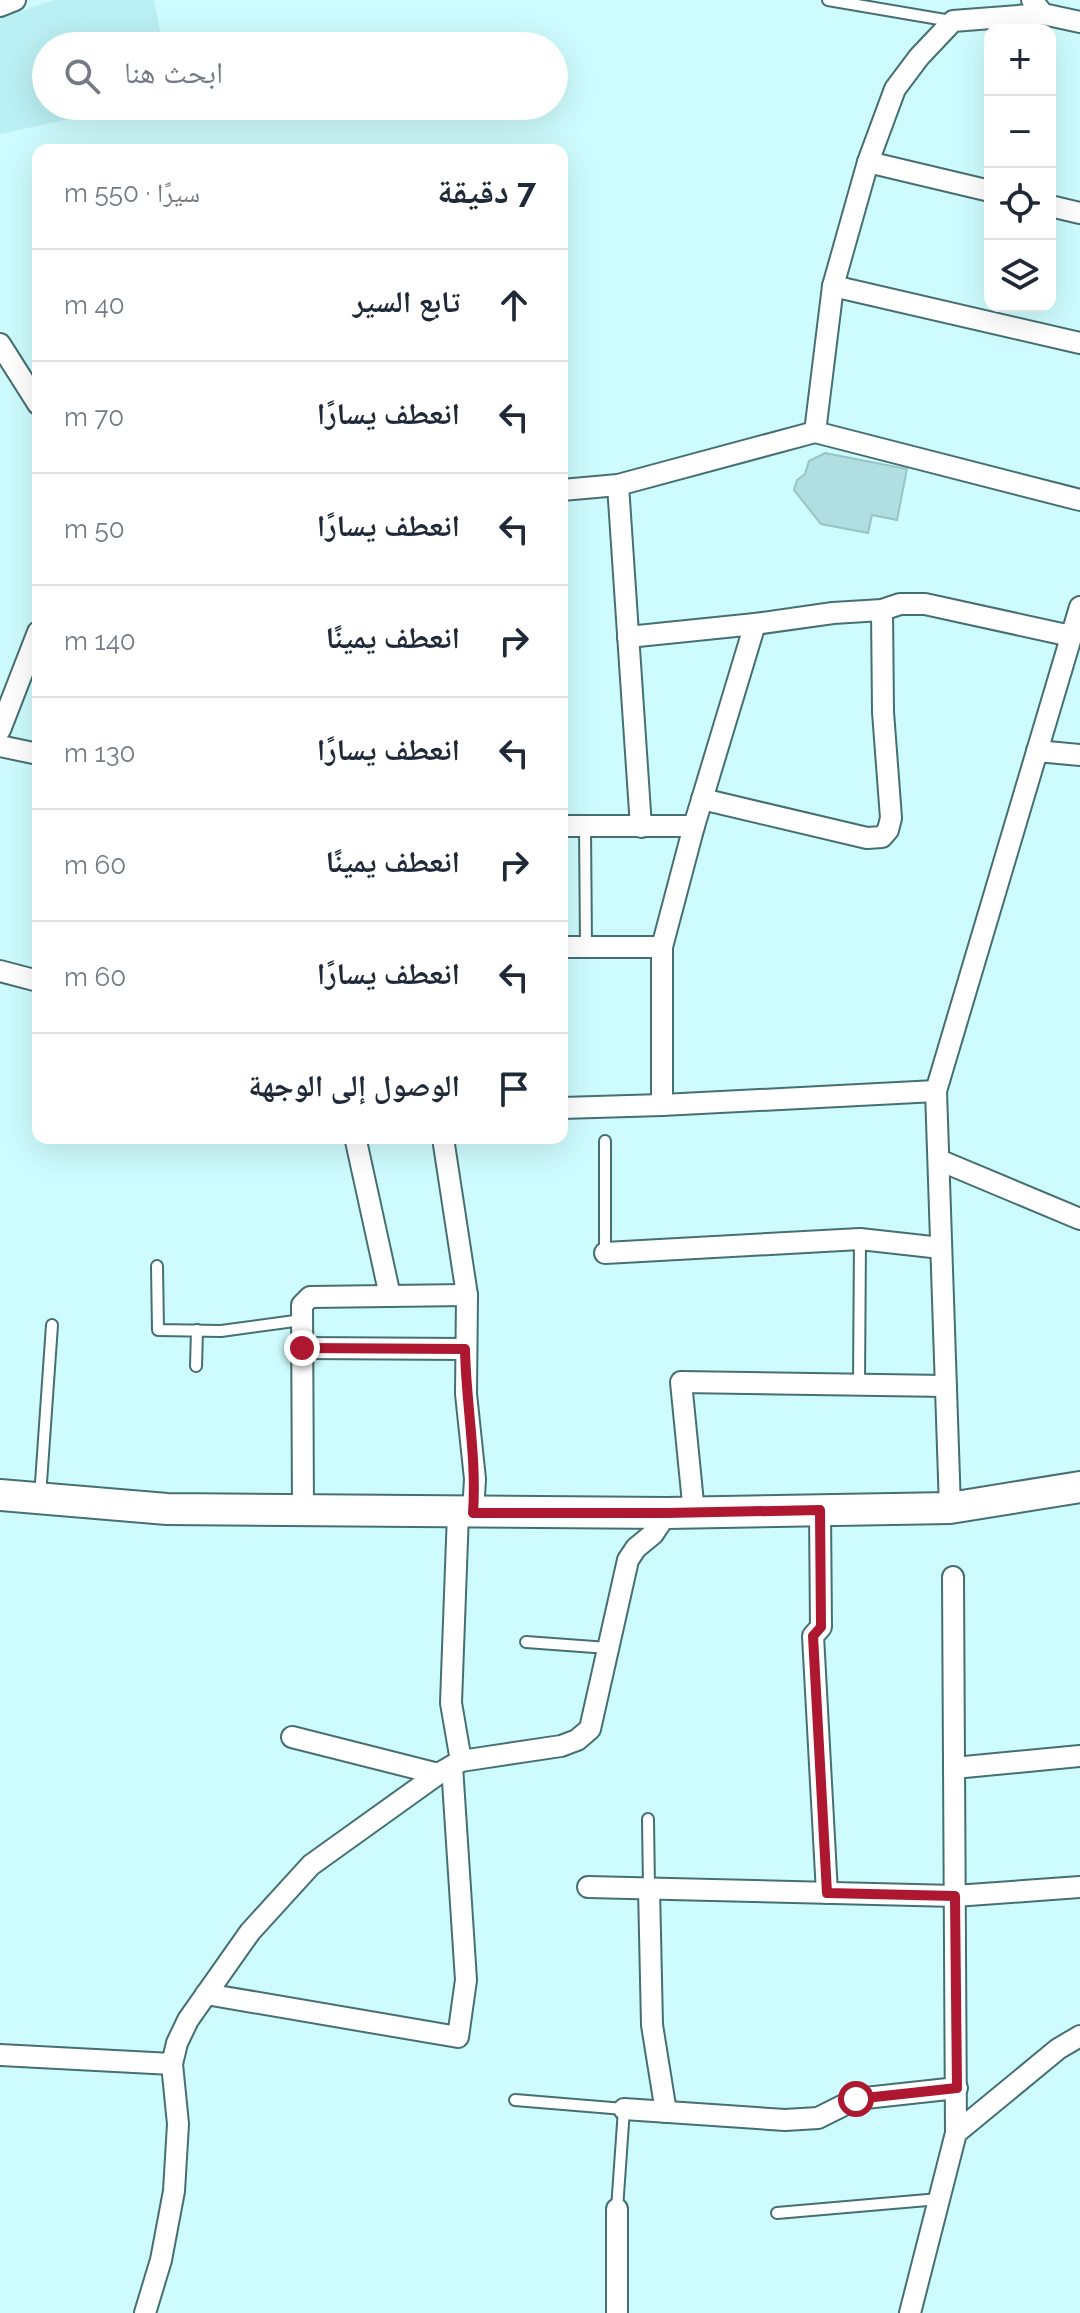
<!DOCTYPE html>
<html lang="ar">
<meta charset="utf-8">
<style>
:root{--surface:#fff;--page:#f2f2f3;--text:#1f2937;--muted:#747a83;--line:#e0e1e3}
body{margin:0;font-family:Raleway,"Noto Naskh Arabic",sans-serif;background:var(--page);color:var(--text);direction:rtl}
.controls{position:absolute;right:24px;top:24px;display:grid;overflow:hidden;border-radius:16px;box-shadow:0 8px 32px #0002}
.controls button{width:72px;height:72px;display:grid;place-items:center;padding:0;border:0;border-bottom:2px solid var(--line);background:var(--surface);color:var(--text);font:40px sans-serif}
.stop{position:absolute;width:24px;height:24px;margin:-18px;border:6px solid #ad1830;border-radius:50%;background:#fff}
.stop.end{background:#ad1830;border-color:#fff;box-shadow:0 2px 8px #0008}
.list{margin:0;padding:0;list-style:none}
h2{display:flex;justify-content:space-between;align-items:center;height:104px;margin:0;padding:0 32px;font-size:34px}
h2 small{font-size:26px;font-weight:400;color:var(--muted)}
.list li{display:grid;grid-template-columns:52px 1fr auto;gap:24px;align-items:center;box-sizing:border-box;height:112px;padding:0 32px;border-top:2px solid var(--line)}
.list b{display:block;font-size:30px;white-space:nowrap}
.list em{font-size:26px;font-style:normal;color:var(--muted)}
.icon{flex:none;width:44px;height:44px;fill:none;stroke:currentColor;stroke-width:2;stroke-linecap:round;stroke-linejoin:round}
.map{position:relative;flex:none;width:1080px;height:2313px;overflow:hidden;direction:ltr}
.search{position:absolute;background:var(--surface);box-shadow:0 8px 32px #0002;left:32px;top:32px;width:536px;height:88px;display:flex;align-items:center;gap:20px;box-sizing:border-box;padding:0 28px;border-radius:44px;color:var(--muted);font-size:30px}
.panel{position:absolute;background:var(--surface);box-shadow:0 8px 32px #0002;left:32px;top:144px;width:536px;height:1000px;border-radius:16px;direction:rtl}
.map>svg:first-child{display:block}
</style>
<div class="map">
<svg width="1080" height="2313" viewBox="0 0 1080 2313">
<rect width="100%" height="100%" fill="#cefcfe"/>
<polygon fill="#baf0f3" points="54,0 154,0 163,46 46,46 46,106 130,106 0,134 0,18"/>
<polygon fill="#b1dee0" stroke="#98c4c6" stroke-width="2" points="825,453 907,469 897,520 872,515 868,533 821,524 794,490 797,480 805,474 809,461"/>
<g fill="none" stroke-linecap="round" stroke-linejoin="round">
<g stroke="#466f71" stroke-width="14">
<g id="service">
<polyline points="828,0 951,21"/>
<polyline points="585,827 586,946"/>
<polyline points="605,1141 605,1253"/>
<polyline points="157,1266 158,1330 221,1331 302,1320"/>
<polyline points="196,1366 197,1330"/>
<polyline points="859,1385 860,1239"/>
<polyline points="40,1497 52,1325"/>
<polyline points="526,1642 608,1648"/>
<polyline points="648,1819 649,1888"/>
<polyline points="515,2100 624,2109 617,2209"/>
<polyline points="777,2213 939,2199"/>
</g>
</g>
<g stroke="#466f71" stroke-width="24">
<g id="minor">
<polyline points="1032,0 1043,14 1080,22"/>
<polyline points="0,6 15,0"/>
<polyline points="868,162 990,191"/>
<polyline points="1050,206 1080,213"/>
<polyline points="833,286 1080,343"/>
<polyline points="0,344 38,404"/>
<polyline points="815,432 833,286 868,162 895,89 919,57 953,21 1043,14"/>
<polyline points="618,485 641,827"/>
<polyline points="562,490 618,485 815,432 1080,500"/>
<polyline points="628,637 755,624 833,613 882,610 900,604 925,604 1071,636"/>
<polyline points="0,730 38,632"/>
<polyline points="0,746 38,754"/>
<polyline points="1037,751 1080,755"/>
<polyline points="702,799 867,838 882,837 888,830 891,818 883,712 882,610"/>
<polyline points="562,826 694,826"/>
<polyline points="562,947 662,947"/>
<polyline points="0,971 38,981"/>
<polyline points="662,1105 662,947 694,826 755,624"/>
<polyline points="562,1108 662,1105 936,1091"/>
<polyline points="443,1138 467,1295 466,1394 475,1479 473,1513"/>
<polyline points="356,1141 390,1296"/>
<polyline points="939,1160 1080,1219"/>
<polyline points="605,1253 860,1239 941,1248"/>
<polyline points="302,1348 465,1349"/>
<polyline points="950,1508 936,1091 1080,607"/>
<polyline points="820,1510 821,1627 813,1636 827,1893"/>
<polyline points="303,1511 302,1305 310,1297 467,1295"/>
<polyline points="458,1513 451,1703 461,1761"/>
<polyline points="694,1513 681,1382 946,1386"/>
<polyline points="953,1577 956,2133"/>
<polyline points="292,1737 438,1774"/>
<polyline points="954,1768 1080,1756"/>
<polyline points="588,1887 955,1896 1080,1887"/>
<polyline points="649,1888 652,2025 666,2112"/>
<polyline points="206,1994 458,2037 466,1980 452,1766"/>
<polyline points="0,2055 172,2064"/>
<polyline points="624,2109 785,2120 818,2118 856,2099 957,2088"/>
<polyline points="145,2313 161,2260 174,2191 178,2124 172,2064 177,2043 188,2020 250,1932 311,1865 438,1774 461,1761 561,1746 577,1740 590,1729 628,1560 636,1548 653,1534 667,1513"/>
<polyline points="617,2313 617,2209"/>
<polyline points="910,2313 956,2133 1058,2049 1080,2036"/>
</g>
</g>
<g stroke="#466f71" stroke-width="34">
<polyline id="secondary" points="0,1495 167,1509 667,1513 950,1508 1080,1487"/>
</g>
<use href="#service" stroke="#fff" stroke-width="10"/>
<use href="#minor" stroke="#fff" stroke-width="20"/>
<use href="#secondary" stroke="#fff" stroke-width="30"/>
</g>
<g fill="none" stroke-linecap="round" stroke-linejoin="round">
<path stroke="#ad1830" stroke-width="10" d="M302,1348l163,1c1,55 12,109 8,164h194l153,-3 1,117 -8,9 14,257 128,3 2,192 -101,11"/>
</g>
</svg>
<div class="controls">
<button>+</button>
<button>−</button>
<button><svg class="icon" aria-label="locate" viewBox="0 0 24 24"><circle cx="12" cy="12" r="6"/><path d="M12 2v4M12 18v4M2 12h4M18 12h4"/></svg></button>
<button><svg class="icon" aria-label="layers" viewBox="0 0 24 24"><path d="M12 4l9 5-9 5-9-5zM3 14l9 5 9-5"/></svg></button>
</div>
<div class="stop" style="left:856px;top:2099px"></div>
<div class="stop end" style="left:302px;top:1348px"></div>
<div class="search"><svg class="icon" aria-label="search" viewBox="0 0 24 24"><circle cx="10" cy="10" r="6"/><path d="M15 15l6 6"/></svg>ابحث هنا</div>
<section class="panel">
<h2>7 دقيقة<small>سيرًا · 550 m</small></h2>
<ul class="list">
<li><svg class="icon" aria-label="ahead" viewBox="0 0 24 24"><path d="M12 20V5M6 11l6-6 6 6"/></svg><div><b>تابع السير</b></div><em>40 m</em></li>
<li><svg class="icon" aria-label="left" viewBox="0 0 24 24"><path d="M17 20v-9H6M10 6l-5 5 5 5"/></svg><div><b>انعطف يسارًا</b></div><em>70 m</em></li>
<li><svg class="icon" aria-label="left" viewBox="0 0 24 24"><path d="M17 20v-9H6M10 6l-5 5 5 5"/></svg><div><b>انعطف يسارًا</b></div><em>50 m</em></li>
<li><svg class="icon" aria-label="right" viewBox="0 0 24 24"><path d="M7 20v-9h11M14 6l5 5-5 5"/></svg><div><b>انعطف يمينًا</b></div><em>140 m</em></li>
<li><svg class="icon" aria-label="left" viewBox="0 0 24 24"><path d="M17 20v-9H6M10 6l-5 5 5 5"/></svg><div><b>انعطف يسارًا</b></div><em>130 m</em></li>
<li><svg class="icon" aria-label="right" viewBox="0 0 24 24"><path d="M7 20v-9h11M14 6l5 5-5 5"/></svg><div><b>انعطف يمينًا</b></div><em>60 m</em></li>
<li><svg class="icon" aria-label="left" viewBox="0 0 24 24"><path d="M17 20v-9H6M10 6l-5 5 5 5"/></svg><div><b>انعطف يسارًا</b></div><em>60 m</em></li>
<li><svg class="icon" aria-label="arrive" viewBox="0 0 24 24"><path d="M6 21V4h12l-3 4 3 4H6"/></svg><div><b>الوصول إلى الوجهة</b></div></li>
</ul>
</section>
</div>
